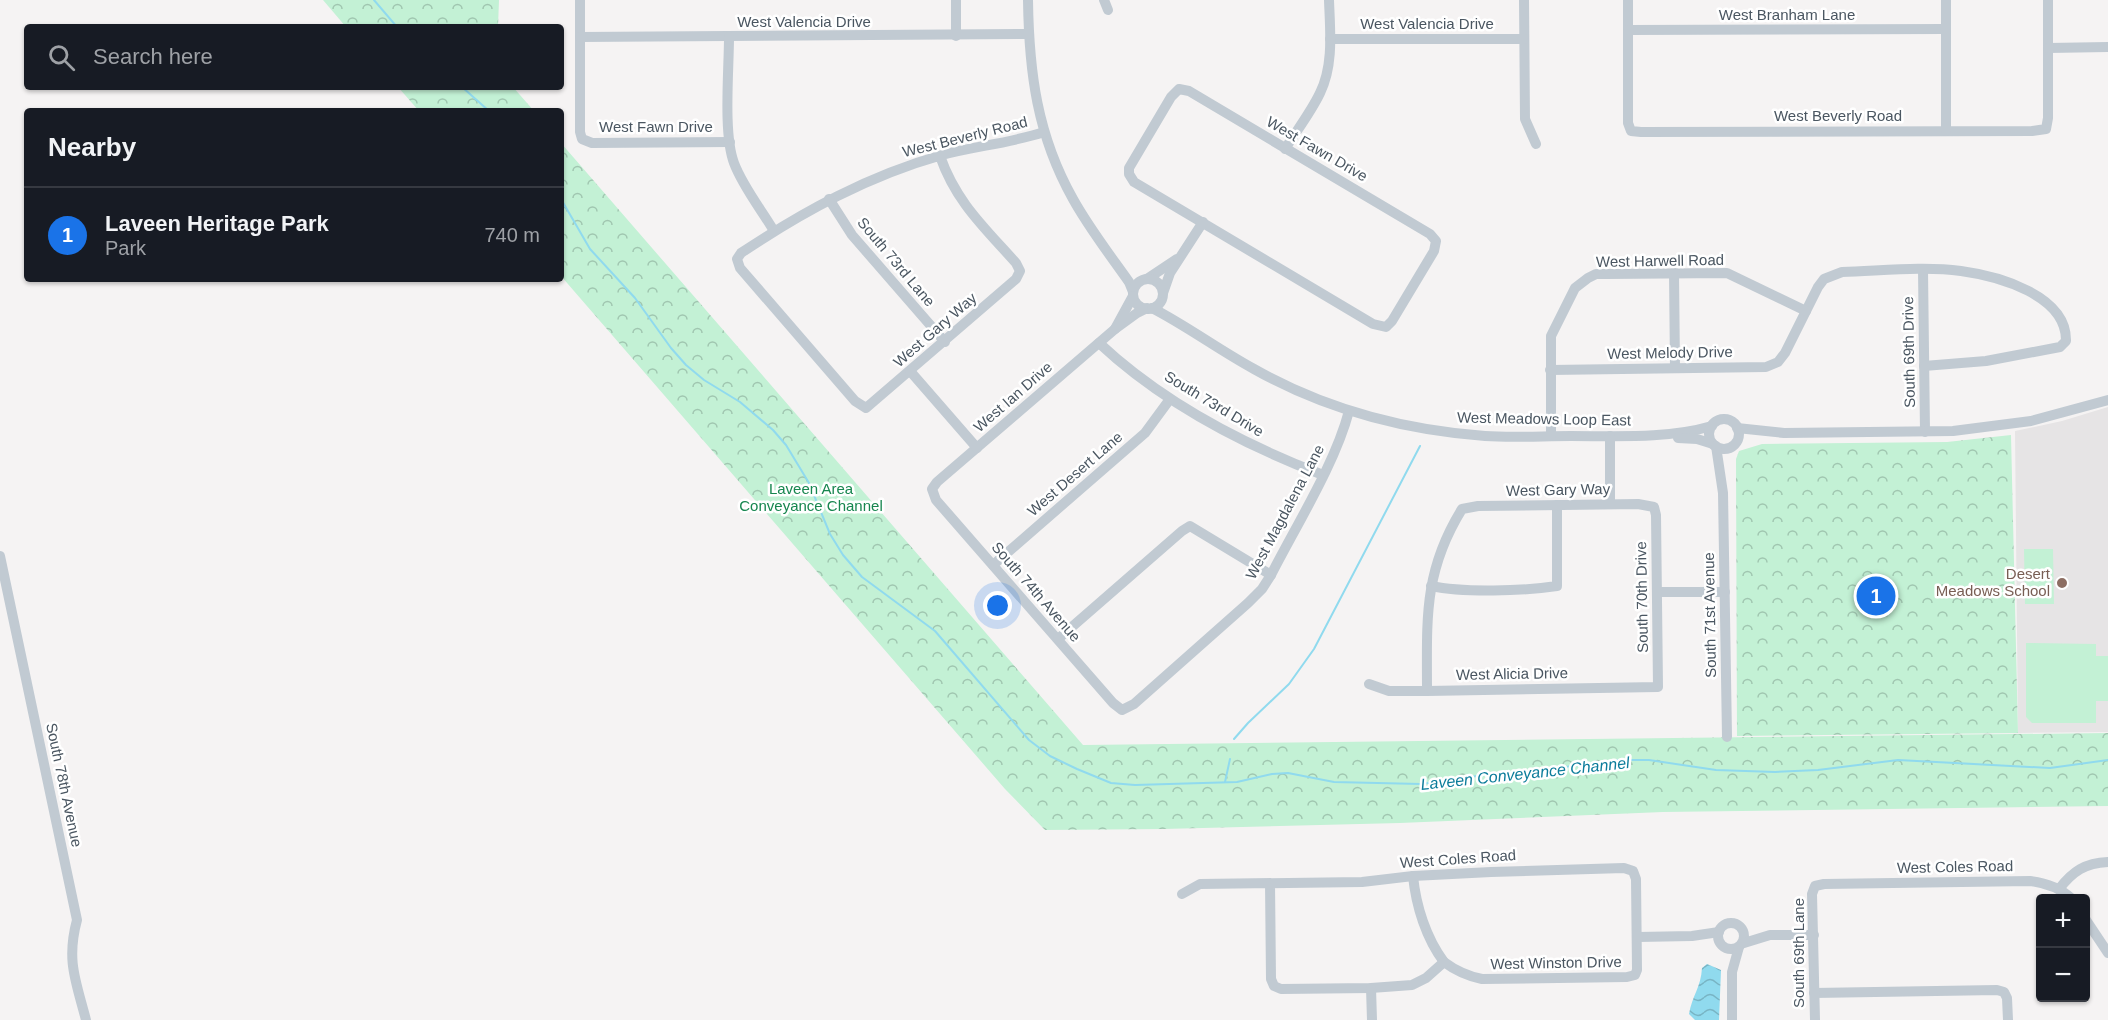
<!DOCTYPE html>
<meta charset="utf-8">
<style>
:root{--surface:#171b24;--page:#242831;--text:#f1f3f6;--muted:#9ea1a6;--line:#363941;--accent:#1a73e8}
body{margin:0;font-family:Helvetica,sans-serif;background:var(--page);color:var(--text)}
.controls{position:absolute;right:18px;bottom:18px;display:grid;overflow:hidden;border-radius:6px;box-shadow:0 2px 4px #0004}
.controls button{width:54px;height:54px;display:grid;place-items:center;padding:0;border:0;border-bottom:2px solid var(--line);background:var(--surface);color:var(--text);font:30px sans-serif}
.you{position:absolute;left:998px;top:606px;width:21px;height:21px;margin:-15px;border:4px solid #fff;border-radius:50%;background:#1a73e8;box-shadow:0 0 0 9px #1a73e833}
.badge{display:grid;place-items:center;width:39px;height:39px;border-radius:50%;background:var(--accent);color:#fff;font-size:20px;font-weight:700}
.pin{position:absolute;translate:-50% -50%;border:3px solid #fff;box-shadow:0 2px 6px #0006}
.list{margin:0;padding:0;list-style:none}
h2{display:flex;justify-content:space-between;align-items:center;height:78px;margin:0;padding:0 24px;font-size:26px}
h2 small{font-size:20px;font-weight:400;color:var(--muted)}
.list li{display:grid;grid-template-columns:39px 1fr auto;gap:18px;align-items:center;box-sizing:border-box;height:96px;padding:0 24px;border-top:2px solid var(--line)}
.list b{display:block;font-size:22px;white-space:nowrap}
.list p{margin:0;font-size:20px;white-space:nowrap;color:var(--muted)}
.list em{font-size:20px;font-style:normal;color:var(--muted)}
.icon{flex:none;width:33px;height:33px;fill:none;stroke:currentColor;stroke-width:2;stroke-linecap:round;stroke-linejoin:round}
.map{position:relative;flex:none;width:2108px;height:1020px;overflow:hidden}
.search{position:absolute;background:var(--surface);box-shadow:0 2px 4px #0004;left:24px;top:24px;width:540px;height:66px;display:flex;align-items:center;gap:15px;box-sizing:border-box;padding:0 21px;border-radius:6px;color:var(--muted);font-size:22px}
.panel{position:absolute;background:var(--surface);box-shadow:0 2px 4px #0004;left:24px;top:108px;width:540px;height:174px;border-radius:6px}
.map>svg:first-child{display:block}
</style>
<div class="map">
<svg width="2108" height="1020" viewBox="0 0 2108 1020">
<defs>
<pattern id="park-crowns" width="20" height="18" patternUnits="userSpaceOnUse" patternTransform="scale(1.5)"><rect width="20" height="18" fill="#c3f1d5"/><path d="M2 6a3 3 0 1 1 6 0M12 15a3 3 0 1 1 6 0" fill="none" stroke="#a0c6b0"/></pattern>
<pattern id="water-waves" width="16" height="10" patternUnits="userSpaceOnUse" patternTransform="scale(1.5)"><rect width="16" height="10" fill="#90daee"/><path d="M0 5q4-4 8 0t8 0" fill="none" stroke="#78b4c4"/></pattern>
</defs>
<rect width="100%" height="100%" fill="#f5f3f3"/>
<polygon fill="#e6e4e5" points="2108,407 2108,732 2018,733 2015,431 2062,421"/>
<g fill="#c3f1d5">
<polygon points="2024,549 2053,549 2054,604 2025,604"/>
<polygon points="2026,643 2096,644 2096,656 2108,656 2108,701 2096,701 2096,723 2032,723 2026,717"/>
</g>
<g fill="url(#park-crowns)">
<polygon points="323,0 499,0 498,27 346,27"/>
<polygon points="398,87 513,87 534,111 419,111"/>
<polygon points="561,143 1083,745 2108,733 2108,806 1663,812 1400,823 1163,829 1045,830 1005,789 561,276"/>
<polygon points="2011,435 2018,733 1737,736 1736,459 1739,451 1762,444 1947,442"/>
</g>
<path fill="url(#water-waves)" d="M1707,964l14,6 -2,50h-24l-6,-6c3,-18 12,-27 13,-46z"/>
<g fill="none" stroke-linecap="round" stroke-linejoin="round">
<g stroke="#90daee" stroke-width="2">
<polyline points="374,0 397,27"/>
<polyline points="462,87 489,111"/>
<polyline points="561,199 590,249 635,298 671,348 686,365 704,380 740,402 773,430 786,445 809,483 830,534 843,555 862,577 935,631 1029,740 1050,756 1077,769 1111,783 1135,785 1237,782 1272,774 1288,773 1334,782 1421,784 1484,775 1534,771 1619,760 1649,760 1716,770 1775,772 1818,770 1898,760 2050,768 2108,760"/>
<polyline points="1234,739 1248,723 1289,684 1314,649 1420,446"/>
<polyline points="1225,782 1230,759"/>
</g>
<g stroke="#c1cad2" stroke-width="10">
<polyline points="580,0 580,132 582,139 592,143 730,142"/>
<polyline points="956,0 956,36"/>
<path d="M1028,0c1,72 9,135 45,199 16,29 37,56 56,83l4,10"/>
<polyline points="1104,0 1108,10"/>
<polyline points="1524,0 1525,119 1536,144"/>
<polyline points="1628,0 1628,123 1631,131 1641,132 2032,131 2046,129 2048,118 2048,0"/>
<polyline points="1628,30 1946,29"/>
<polyline points="580,37 1029,34"/>
<path d="M729,37c0,33 -6,97 5,126 9,24 27,46 40,68"/>
<polyline points="1330,39 1524,39"/>
<polyline points="2048,48 2108,47"/>
<polygon points="1179,89 1189,91 1430,234 1436,241 1434,251 1392,321 1386,327 1373,324 1134,182 1129,174 1129,168 1171,97"/>
<polyline points="1946,131 1946,0"/>
<path d="M1285,149c12,-19 26,-37 35,-56 14,-28 10,-63 9,-93"/>
<path d="M940,156c16,46 44,71 76,107l4,8 -4,8 -150,129 -11,-7 -115,-133 -3,-9 4,-6c63,-42 127,-77 201,-98 34,-9 69,-12 102,-23"/>
<polyline points="829,199 852,235 945,342"/>
<polyline points="1923,270 1925,432"/>
<polyline points="1674,273 1675,368"/>
<polyline points="1147,279 1177,259"/>
<circle cx="1148" cy="294" r="15"/>
<polyline points="1163,293 1170,273 1203,222"/>
<path d="M1147,308l-10,5 -22,16 -178,153 -5,7 4,11 177,203 9,7 12,-6 114,-101 14,-14 9,-14c26,-51 64,-111 78,-164"/>
<path d="M1152,308c35,18 67,42 102,61 71,40 150,61 231,67 28,2 58,0 86,0 47,0 96,3 141,-10"/>
<polyline points="1115,329 1133,296"/>
<path d="M1099,343c64,60 143,101 224,132"/>
<path d="M1550,370l216,-3 12,-5 7,-9 33,-66 6,-8 18,-7c38,-1 81,-6 119,-1 37,5 106,24 105,70l-6,6 -74,14 -62,5"/>
<polyline points="910,371 977,448"/>
<circle cx="1724" cy="434" r="15"/>
<polyline points="1737,428 1784,433 1953,431 2031,421 2108,400"/>
<polyline points="1551,436 1551,336 1575,288 1588,278 1596,274 1606,274 1727,273 1806,311"/>
<polyline points="1678,438 1697,439 1713,444"/>
<polyline points="1716,446 1723,493 1727,737"/>
<polyline points="1610,504 1610,436"/>
<path d="M0,556l77,364c-11,41 -1,61 9,100"/>
<polyline points="993,565 1145,433 1170,399"/>
<path d="M1431,586c33,7 92,5 126,0v-81"/>
<polyline points="1657,592 1725,592"/>
<polyline points="1058,639 1182,531 1190,526 1271,575"/>
<path d="M1369,684l20,7h38l231,-4 -2,-172 -2,-8 -16,-3 -160,2 -16,3c-39,63 -35,111 -35,182"/>
<path d="M1413,876c3,30 13,62 31,86"/>
<path d="M2059,889c14,-18 26,-26 49,-27"/>
<path d="M1182,894l18,-10 162,-2 51,-6 78,-4 133,-4 9,3 3,8 1,91 -2,5 -8,2 -145,2c-15,-3 -26,-8 -38,-17l-18,16 -14,7 -41,3 -90,1 -7,-3 -3,-7 -1,-96"/>
<polyline points="2086,920 2108,953"/>
<circle cx="1731" cy="936" r="13"/>
<polyline points="1638,937 1692,936 1719,932"/>
<polyline points="1744,943 1770,935 1814,935"/>
<polyline points="1371,988 1372,1020"/>
<polyline points="1814,993 1997,990 2004,992 2007,998 2008,1020"/>
<polyline points="1732,1020 1732,972 1739,947"/>
<path d="M1815,1020l-3,-126 3,-8 9,-2 206,-3c16,2 29,6 41,17"/>
</g>
</g>
<circle fill="#8d6e63" stroke="#fff" stroke-width="2" cx="2062" cy="583" r="6"/>
<g text-anchor="middle" stroke-width="5" stroke-linejoin="round" paint-order="stroke">
<g font-size="15" fill="#4a5661" stroke="#fff">
<text x="1787" y="20">West Branham Lane</text>
<text x="804" y="27">West Valencia Drive</text>
<text x="1427" y="29">West Valencia Drive</text>
<text x="1838" y="121">West Beverly Road</text>
<text x="656" y="132">West Fawn Drive</text>
<text transform="translate(965 137) rotate(-14)" y="5">West Beverly Road</text>
<text transform="translate(1317 149) rotate(30)" y="5">West Fawn Drive</text>
<text transform="translate(1660 261) rotate(-1)" y="5">West Harwell Road</text>
<text transform="translate(896 262) rotate(50)" y="5">South 73rd Lane</text>
<text transform="translate(935 330) rotate(-41)" y="5">West Gary Way</text>
<text transform="translate(1909 352) rotate(-91)" y="5">South 69th Drive</text>
<text transform="translate(1670 353) rotate(-1)" y="5">West Melody Drive</text>
<text transform="translate(1013 397) rotate(-41)" y="5">West Ian Drive</text>
<text transform="translate(1214 404) rotate(31)" y="5">South 73rd Drive</text>
<text transform="translate(1544 419) rotate(1)" y="5">West Meadows Loop East</text>
<text transform="translate(1075 474) rotate(-41)" y="5">West Desert Lane</text>
<text transform="translate(1558 490) rotate(-1)" y="5">West Gary Way</text>
<text transform="translate(1285 512) rotate(-62)" y="5">West Magdalena Lane</text>
<text transform="translate(1036 592) rotate(49)" y="5">South 74th Avenue</text>
<text transform="translate(1642 597) rotate(-91)" y="5">South 70th Drive</text>
<text transform="translate(1710 615) rotate(-91)" y="5">South 71st Avenue</text>
<text transform="translate(1512 674) rotate(-1)" y="5">West Alicia Drive</text>
<text transform="translate(64 785) rotate(78)" y="5">South 78th Avenue</text>
<text transform="translate(1458 859) rotate(-4)" y="5">West Coles Road</text>
<text transform="translate(1955 867) rotate(-1)" y="5">West Coles Road</text>
<text transform="translate(1799 953) rotate(-90)" y="5">South 69th Lane</text>
<text transform="translate(1556 963) rotate(-1)" y="5">West Winston Drive</text>
</g>
<g font-size="15" fill="#17864f" stroke="#fff">
<text x="811" y="494">Laveen Area<tspan x="811" dy="17">Conveyance Channel</tspan></text>
</g>
<g font-size="15" fill="#785e54" stroke="#fff" text-anchor="end">
<text x="2050" y="579">Desert<tspan x="2050" dy="17">Meadows School</tspan></text>
</g>
<g font-size="16" font-style="italic" fill="#0c7c9b" stroke="#fff">
<text transform="translate(1525 773) rotate(-6)" y="6">Laveen Conveyance Channel</text>
</g>
</g>
</svg>
<div class="controls">
<button>+</button>
<button>−</button>
</div>
<div class="you"></div>
<div class="pin badge" style="left:1876px;top:596px">1</div>
<div class="search"><svg class="icon" aria-label="search" viewBox="0 0 24 24"><circle cx="10" cy="10" r="6"/><path d="M15 15l6 6"/></svg>Search here</div>
<section class="panel">
<h2>Nearby<small></small></h2>
<ul class="list">
<li><span class="badge">1</span><div><b>Laveen Heritage Park</b><p>Park</p></div><em>740 m</em></li>
</ul>
</section>
</div>
